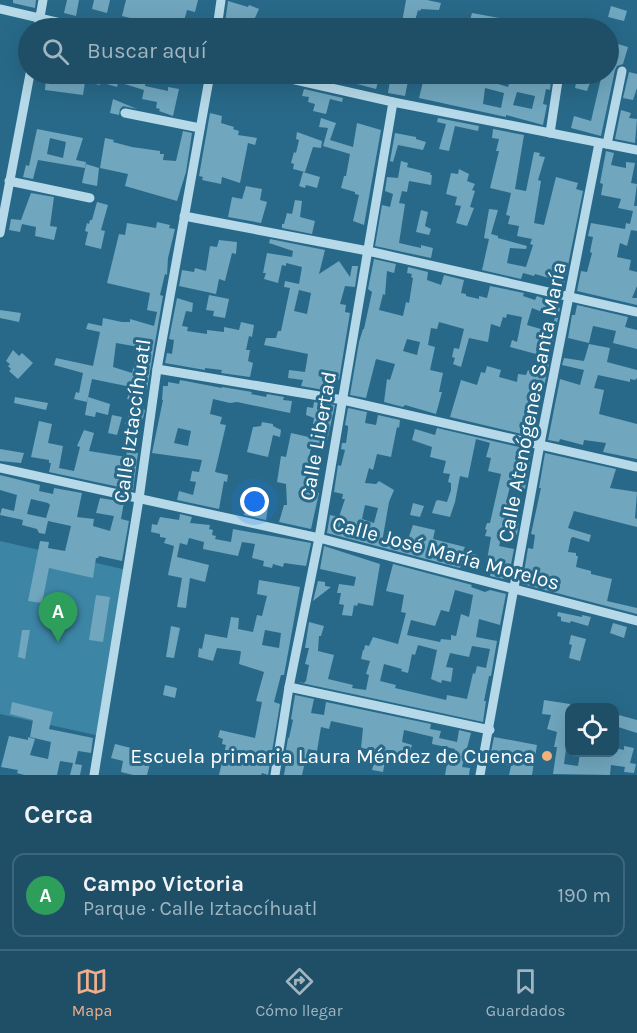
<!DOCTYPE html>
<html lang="es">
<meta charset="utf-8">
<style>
:root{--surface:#1e4f67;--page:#2b5970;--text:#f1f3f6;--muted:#a1b5c0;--line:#3c667b;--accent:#eead8d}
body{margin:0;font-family:Karla,sans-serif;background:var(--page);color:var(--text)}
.controls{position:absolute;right:18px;bottom:18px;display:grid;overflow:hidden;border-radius:12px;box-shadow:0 6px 24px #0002}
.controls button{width:54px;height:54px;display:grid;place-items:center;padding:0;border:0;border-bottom:2px solid var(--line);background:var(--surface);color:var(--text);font:30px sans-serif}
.you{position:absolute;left:255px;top:502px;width:21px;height:21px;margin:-15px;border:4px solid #fff;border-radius:50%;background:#1a73e8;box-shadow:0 0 0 9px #1a73e833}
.badge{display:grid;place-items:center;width:39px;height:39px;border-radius:50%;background:var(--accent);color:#fff;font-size:20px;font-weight:700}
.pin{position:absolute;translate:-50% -50px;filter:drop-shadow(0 2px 3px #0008)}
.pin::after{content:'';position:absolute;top:32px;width:21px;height:18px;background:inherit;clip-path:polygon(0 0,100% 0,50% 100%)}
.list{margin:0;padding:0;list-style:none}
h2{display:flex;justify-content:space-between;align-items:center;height:78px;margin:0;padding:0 24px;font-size:26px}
h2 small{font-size:20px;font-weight:400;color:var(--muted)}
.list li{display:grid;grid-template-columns:39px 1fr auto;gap:18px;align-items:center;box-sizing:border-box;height:84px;margin:0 12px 12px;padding:0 12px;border:2px solid var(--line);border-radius:12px}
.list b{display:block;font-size:22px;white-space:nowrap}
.list p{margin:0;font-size:20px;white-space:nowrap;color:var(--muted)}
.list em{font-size:20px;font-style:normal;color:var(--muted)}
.icon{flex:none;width:33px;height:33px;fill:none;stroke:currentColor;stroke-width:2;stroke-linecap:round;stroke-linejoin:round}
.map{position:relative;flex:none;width:637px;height:775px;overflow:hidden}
.search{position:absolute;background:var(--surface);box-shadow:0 6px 24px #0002;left:18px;right:18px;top:18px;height:66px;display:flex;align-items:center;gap:15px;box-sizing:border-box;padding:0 21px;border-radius:33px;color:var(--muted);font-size:22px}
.sheet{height:174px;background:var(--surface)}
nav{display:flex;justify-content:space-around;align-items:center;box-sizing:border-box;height:84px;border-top:2px solid var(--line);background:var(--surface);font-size:16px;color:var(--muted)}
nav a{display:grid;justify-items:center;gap:3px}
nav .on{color:var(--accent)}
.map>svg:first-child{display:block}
</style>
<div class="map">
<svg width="637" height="775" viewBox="0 0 637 775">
<rect width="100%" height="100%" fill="#286989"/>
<polygon fill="#3c85a5" points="0,541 127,570 100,736 0,714"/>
<g fill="#70a6be" fill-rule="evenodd">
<polygon points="13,0 36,0 35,8 13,3"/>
<polygon points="67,0 79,0 76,16 64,13"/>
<polygon points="94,0 110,0 107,13 92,9"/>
<polygon points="126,0 198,0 195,12 187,10 182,28 144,27 146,22 122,16"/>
<polygon points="406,0 427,0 441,3 439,10 421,9 420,11 418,10 413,28 407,28 408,23 402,22"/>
<polygon points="228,1 248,7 249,5 259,9 254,20 270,24 271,20 283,23 284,19 311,27 311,28 233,28 234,26 225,23"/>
<polygon points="611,6 627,11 624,21 608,17"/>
<polygon points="472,13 537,25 537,28 513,28 492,25 491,28 483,28 484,26 470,20"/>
<polygon points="609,44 618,47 618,44 628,47 623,64 617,66 615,70 601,136 571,128 574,116 591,121 602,74 609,74"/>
<polygon points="629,72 637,74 637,88 633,100 623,98"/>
<polygon points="46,74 132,74 147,76 145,86 168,91 168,87 179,89 173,116 159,111 160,109 156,108 157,102 142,99 144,90 118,82 117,87 100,82 100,85 85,82 83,95 45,90"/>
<polygon points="391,74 409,76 405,96 388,93"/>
<path d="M425,74h57l14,4 -1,5 13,4 4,-13h40l-2,16 -4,-1 -3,15 4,1 -4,20 -37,-10v2l-87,-19zM485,88l19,5 -3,15 -18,-4zM517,92l18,4 -3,13 -19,-4z"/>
<polygon points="578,74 593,74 587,91 575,88"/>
<polygon points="359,77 378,82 376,89 357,84"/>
<polygon points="304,89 343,98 342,102 330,99 326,114 313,111 315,104 308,102 309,97 302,96"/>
<polygon points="113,99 137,109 123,106 120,109 119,115 110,113"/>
<polygon points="621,110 631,113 629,118 637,119 635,143 615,139"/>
<polygon points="210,113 222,116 221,123 234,127 233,129 239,131 238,135 257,138 255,145 248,143 240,183 222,177 221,184 202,180 203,177 199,176"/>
<polygon points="321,118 336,123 330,140 353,147 357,123 381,130 364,225 353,221 359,195 355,194 355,192 341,188 344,176 346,176 350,154 323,146 328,128 319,127"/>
<polygon points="438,118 479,126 478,131 455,126 449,151 439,149 446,124 437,122"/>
<path d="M37,129l46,9 -7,22 10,2 -1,6 -47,-8 -5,19 -10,-2 3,-12 3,1zM50,138l16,4 -3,16 -16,-4z"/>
<polygon points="493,129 524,135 515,189 526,191 534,152 540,153 539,156 545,157 538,180 541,181 534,223 544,225 556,177 578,183 576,189 583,191 564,285 558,283 559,281 535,274 534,276 523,273 521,279 482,270 489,239 484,238 489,209 498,210 491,234 498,236 498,238 527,246 526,249 510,248 507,263 526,267 533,245 530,244 532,239 517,236 519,226 508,224 510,216 506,215 511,193 490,188 499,151 496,151 499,139 492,138"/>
<polygon points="183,131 192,133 186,172 177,201 125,186 128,174 100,168 105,138 114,140 113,142 132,147 160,151 160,154 164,154 163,160 176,161"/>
<polygon points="297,132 322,141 321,148 313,147 305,172 293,169 294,164 291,163 294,152 296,153 299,140 296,139"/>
<polygon points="395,133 416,137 416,139 426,142 423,150 398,145 393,162 390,161"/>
<polygon points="606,151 614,153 611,165 626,168 626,162 635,163 631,183 637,184 634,206 637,206 637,231 631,230 627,246 620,243 617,257 631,260 629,270 637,272 637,286 632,298 637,298 637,305 577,291 581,271 587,272 592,253 590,252 593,237 588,236 591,223 625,229 626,223 630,224 633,211 618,208 621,199 601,195 603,184 600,183"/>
<polygon points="401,161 408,163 407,167 431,173 430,175 432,175 431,185 409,181 407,192 402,191 399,203 405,204 399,243 421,248 421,245 433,248 431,258 375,246 382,205 390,207 393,194 385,191 387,177 398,178"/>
<polygon points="86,164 99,168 97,186 82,183"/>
<polygon points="459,169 469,174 467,181 475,184 472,190 475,191 470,207 474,208 467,226 456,223 461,206 455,205 457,197 446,194 451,173 458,174"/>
<polygon points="303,172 320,177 317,188 306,185 305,188 299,186"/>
<polygon points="246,186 262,189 260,200 267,202 261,223 228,217 232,197 242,199"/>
<polygon points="31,193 54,197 50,226 57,227 54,240 35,236 36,227 22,224 20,232 9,230 11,219 21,220"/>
<polygon points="295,200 302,201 300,217 315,221 312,234 282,228 282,224 284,224 287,213 292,214"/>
<polygon points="97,202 108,205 101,230 105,231 101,249 85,245 88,232 85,231 87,223 89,224 90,220 92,220"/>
<polygon points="421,210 428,212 425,226 431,229 429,235 416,232"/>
<path d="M157,222l13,3 -1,3 6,1 -7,29 -1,17 -2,-1 -5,21 3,1 -16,93h-2l-5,19 5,2 -2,8 -4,9 -14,-3 10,-23 -8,-2 4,-12 -39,-8 -5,23 -13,-3 2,-7 3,1 4,-20 -29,-8 2,-7 37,8 7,-34 -14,-3 2,-6 14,3 1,-8 19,4h8v-3l24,7 3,-14 -10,-2 3,-17 -43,-10 12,-49 6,1 2,-12 29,5zM116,343l23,4 -7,26 -19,-6z"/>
<path d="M270,239l55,11 -6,24 20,-13 11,16 2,-11h6l-3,21 -10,-1 -5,18 6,1 -1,7 5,1 -11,67 -3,-1 -3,10 -3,-1v3l-29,-5 2,-6 -15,-2 1,-8 16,2 3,-18 -44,-9 2,-7h10l2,-7h3l9,-43 -6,-1 1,-6 14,3 3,-17 -16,-4v3l-4,-1 -4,18 -14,-4 2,-6h-3l4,-20 25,4 1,-6 -24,-8zM299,290l12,3 -4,21 -13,-3z"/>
<polygon points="219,240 237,242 236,254 232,253 225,281 219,279 216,294 179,286 182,270 194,272 195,268 206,271 210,246 217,247"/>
<path d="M374,259l22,5 -2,9 -7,-2 -2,24 -2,-1 -4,16 24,6 3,-14 3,1 4,-25 -2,-1 1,-3 -5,-1 1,-6 20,5 -1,8 14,5 3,-10 20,5 -3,13 5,1v2l13,3v-3l8,2 3,-12 34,7 -1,3 12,4 2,-4 13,5v4l10,3 -8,39 -13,-3 -3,10 -26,-7 2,-7 5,2 5,-25 -15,-3 -1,4 -3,-1 -3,10 -9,-3 -3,18 -19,-4 -8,29 -8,-3 2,-6 -3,-1 2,-9 5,1 5,-20 -25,-7 -2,7 -6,-1 -3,17 7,2 -5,23 13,3 -4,19h3l-6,22 -31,-9 -2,2 -19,-5 3,-23 3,1 5,-16 -19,-5 -10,39 -16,-3 9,-53 4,-13h1l8,-37 -4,-3zM532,308l23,9 -4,15 -24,-7zM407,339l13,3 -3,13 -14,-4z"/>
<polygon points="209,295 229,299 225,318 213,316 214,311 206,310"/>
<polygon points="177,298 193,303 192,312 186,311 182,326 188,327 187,331 207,334 207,330 224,332 224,327 239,330 241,322 254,325 252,337 249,336 246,350 250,350 248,361 253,363 250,377 221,373 222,370 205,368 205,370 165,363 167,353 172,354 174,340 169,339"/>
<polygon points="577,305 628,317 625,327 637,330 637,349 613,343 616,331 593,326 589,343 568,338 572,315 575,315"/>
<polygon points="0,310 21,313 19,322 0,318"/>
<polygon points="589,344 610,348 607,362 637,370 637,378 635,380 630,379 630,382 598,375 594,388 604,390 599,414 637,424 637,459 603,452 606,443 584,440 583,445 560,439 559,442 548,440 560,379 580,385 584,370 562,365 564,358 584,361"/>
<polygon points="13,350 19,356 22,353 33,363 18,379 9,371 11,369 8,366 10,364 6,361"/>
<polygon points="537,360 549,364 544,386 541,385 533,411 539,412 535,432 532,431 530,436 450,417 461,380 477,385 481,372 485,373 487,366 501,370 499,377 517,382 518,374 526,375 528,370 535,372"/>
<path d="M180,380l42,8v-1l30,5 -1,2 15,3 1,-3 17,3 -1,3 9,1 -2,12 -53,-11 -7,1 -17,-4 -3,15 12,3 -2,7 6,1 -11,47 13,3 -1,7 -3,-1 -5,28 -42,-9 2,-9 14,4 3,-13 -6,-1 2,-10 7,1 3,-12 -50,-7 11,-53h-1l1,-14h5v-4l11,2zM178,428l13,3 -3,15 -14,-3z"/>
<polygon points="15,397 48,403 46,410 14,403"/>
<polygon points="88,397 110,404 108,415 96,412 95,417 85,415"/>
<polygon points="314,402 335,405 327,441 322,440 321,445 312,443 308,462 313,462 310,482 313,483 312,492 319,493 311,529 279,522 284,505 287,505 286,484 277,482 281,456 286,457 291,433 313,438 316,424 313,424 314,418 306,415 307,407 313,408"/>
<path d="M348,408l19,4 -2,11 11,2 2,-10 22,5 -1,8 -2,-1 -6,30 -14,-3 -4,16 -4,-2 -4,15 11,1 3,-3 15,9 -5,12 -7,40 23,6 8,-23 22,5 -2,9 32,8 -2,4 14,4 -3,12 -13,-3 -1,4 -133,-35 3,-18 9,2 6,-18h-3l1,-5 -9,-2 4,-27 3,1 4,-16 -4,-1 1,-6h4l2,-14v-3l-3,-1zM365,505l13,3 -4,15 -12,-4z"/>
<polygon points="112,415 122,417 117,435 108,433"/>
<polygon points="39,421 52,424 48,443 63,446 59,468 74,471 80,447 77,446 84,430 94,433 89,451 126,457 127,451 138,453 133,490 49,472 51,463 49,463 49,460 31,457"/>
<polygon points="262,422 273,424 273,426 281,430 280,437 273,435 268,457 247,452 253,427 261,426"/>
<polygon points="437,428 532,450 525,489 510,486 506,503 515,505 512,518 519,520 517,535 503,531 499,546 514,549 508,580 490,576 491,572 488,571 492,561 487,560 491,537 485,536 487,530 485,529 487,523 490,523 501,474 488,471 491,458 486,457 490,443 476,439 468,478 460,476 455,502 450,517 432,513 436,501 438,500 447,502 451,490 451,483 448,482 450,474 443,473 446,461 430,457 432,447 412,440 415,429 435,435"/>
<polygon points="0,449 24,453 21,463 0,461"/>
<polygon points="545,453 616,469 610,488 637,492 635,518 637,519 637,527 574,511 568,528 591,535 589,542 573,537 571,538 568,552 576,553 576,556 578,556 576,567 591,571 591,574 612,579 607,601 637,608 637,614 522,584 528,548 533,549 535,535 531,534 541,488 539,488"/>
<path d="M0,475l40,10 -1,6 14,3 1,-6 28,5 -5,24 17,2 -1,7 17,5 4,-15 -18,-3 4,-15 24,4 -3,17 8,2 -7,40 -23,-5 -1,2h-2l-3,20 -44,-10 -7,35 -14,-2 12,-60 9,1 -1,6 17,3 6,-25 -23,-5 -3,13 -6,-1 -2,-4 -15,-4 1,-5 -23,-5 2,-7 12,3 3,-16 -17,-5zM31,499l17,4 2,2 -4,13 -19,-4z"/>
<polygon points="413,503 424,506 420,517 410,515"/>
<polygon points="250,504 268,507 266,520 244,515 245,510 249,511"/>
<polygon points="180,514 192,517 190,523 210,525 209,529 213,530 212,535 216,536 215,539 231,542 233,529 311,543 306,566 284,563 283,567 273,564 272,568 263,566 264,561 252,558 255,544 242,542 238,556 203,549 204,542 189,538 187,545 180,543 177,557 209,565 205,582 190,578 186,608 177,607 182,578 168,575 174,546 164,543 166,538 160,537 160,534 151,532 152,524 157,525 160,517 179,520"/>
<polygon points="324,546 380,564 373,606 358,603 357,606 354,605 352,616 342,615 344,605 339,604 341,593 337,593 339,584 354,586 356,577 320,569"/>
<path d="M393,564l79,21 -1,2 14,5 5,-2 16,4 -6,31 -21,-6 -3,18 21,4 -6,35h-2l-5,25h2l-3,21 -186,-40 7,1 2,-2 3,-16 -4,-1 4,-16h-4l4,-26 15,4 -3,10h-2l-1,15 16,4 -6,24 25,6 -1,3 14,2 3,-15 -3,-1 4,-13 -9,-2 2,-9h1l1,-5 4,1 4,-9 25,7 8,-31 -5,-1 3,-17 -18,-4zM455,590l18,5 -4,22 -8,-3 -5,22 -5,-1v5l-10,-1 -1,3 -33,-7 4,-15 24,6 6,-16 8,2zM418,645l19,5 -6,29 10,4 1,-3 9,2 2,-14 -7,-1 4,-14 19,4 3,-11 18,3 -4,19 -9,-2 -2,8 -2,-1 -6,26 -20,-4 -1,5 -51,-12 1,-3 -16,-4 4,-17 18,5 -1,2 7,2 4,-19 3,1z"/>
<path d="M259,580l41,7 -16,88h-3l-7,27 6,2 -12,71 -6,-2 -1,2h-42l7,-30 -4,-1 1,-5 -5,-2 2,-7 35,8 7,-36 -6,-1 8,-29 -25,-8 2,-12 -1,-1 -23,-3 -4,13 -15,-4 1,-9 3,1 3,-15 22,4 4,-21 8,1 -1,11 15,3 4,-17 5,1 5,-20 -10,-2zM265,630l16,3 -2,15 -17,-3z"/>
<polygon points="318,581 325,582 325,586 331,587 313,601"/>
<polygon points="96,595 110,597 103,642 89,640"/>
<polygon points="558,612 582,617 582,615 591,617 588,626 571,621 570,623 561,621 561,617 557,616"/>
<polygon points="613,623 627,627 624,638 610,633"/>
<polygon points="171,626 180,628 174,658 166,657"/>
<polygon points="22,630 30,630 25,659 18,657"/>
<polygon points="571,635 586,639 580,661 569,658 572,645 569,644"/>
<polygon points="165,685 177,688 175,698 163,695"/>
<polygon points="295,695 314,699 311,713 324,715 326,702 431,724 430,729 441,731 439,738 457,742 459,730 471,733 462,767 470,768 469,775 445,775 447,764 451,764 455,749 432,744 433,737 404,730 402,742 412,745 409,754 403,752 402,759 386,756 383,772 372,770 374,763 371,762 374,750 361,748 363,728 331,721 329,729 321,727 317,751 308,749 302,775 284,775 286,763 284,762 288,738 289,738 293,720 291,719"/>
<polygon points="544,700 570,704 570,750 566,749 564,764 578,766 580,753 615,753 615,748 624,750 624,746 634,748 630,763 636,764 634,773 624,772 625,767 611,765 610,775 553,774 557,747 554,747 557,732 547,729 551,715 542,714"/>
<polygon points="12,702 53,712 49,729 93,738 91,753 78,751 75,764 82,765 80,775 70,775 73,763 60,761 57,775 24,775 17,773 18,770 1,767 9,736 28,740 28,737 35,739 30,755 48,759 51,742 30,737 33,720 10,714"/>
<polygon points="615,714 637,720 637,733 615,726"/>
<polygon points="494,737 537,745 532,775 509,775 511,766 489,762"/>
<polygon points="115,744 135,749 134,752 164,759 162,766 150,763 147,775 133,775 121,772 123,761 111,758"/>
</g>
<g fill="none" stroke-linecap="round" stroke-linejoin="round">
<g stroke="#b5d9e9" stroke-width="9">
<polyline points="0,9 82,28"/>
<polyline points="38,28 43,0"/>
<polyline points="217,28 221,0"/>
<polyline points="269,74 393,102 637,150"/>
<polyline points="125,113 200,128"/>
<polyline points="550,133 559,74"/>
<polyline points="607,144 622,71"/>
<polyline points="9,181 90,198"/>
<polyline points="184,216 368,251 637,312"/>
<polyline points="0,233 30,74"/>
<polyline points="157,369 343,400 637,467"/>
<polyline points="0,468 319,538 637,621"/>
<polyline points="289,687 490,730"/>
<polyline points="94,775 139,499 157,369 210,74"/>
<polyline points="275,775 289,687 319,538 393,102"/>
<polyline points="480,775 540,444 599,143"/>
</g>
</g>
<circle fill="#f1b37a" stroke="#286989" stroke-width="2" cx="547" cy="756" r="6"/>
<g text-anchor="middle" stroke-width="6" stroke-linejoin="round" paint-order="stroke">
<g font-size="21" fill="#fff" stroke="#286989">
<text transform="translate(532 402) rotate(-79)" y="7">Calle Atenógenes Santa María</text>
<text transform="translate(132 421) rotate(-82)" y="7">Calle Iztaccíhuatl</text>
<text transform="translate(318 436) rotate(-80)" y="7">Calle Libertad</text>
<text transform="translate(446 553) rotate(15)" y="7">Calle José María Morelos</text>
</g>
<g font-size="21" fill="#fff" stroke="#286989" text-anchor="end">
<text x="535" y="763">Escuela primaria Laura Méndez de Cuenca</text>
</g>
</g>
</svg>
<div class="controls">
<button><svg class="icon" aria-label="locate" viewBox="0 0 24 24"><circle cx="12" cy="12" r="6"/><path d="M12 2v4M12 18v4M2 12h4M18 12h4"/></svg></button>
</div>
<div class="you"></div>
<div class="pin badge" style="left:58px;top:642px;background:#2e9e5b">A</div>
<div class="search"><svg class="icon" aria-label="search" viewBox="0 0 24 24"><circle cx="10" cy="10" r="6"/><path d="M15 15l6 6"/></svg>Buscar aquí</div>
</div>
<section class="sheet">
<h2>Cerca<small></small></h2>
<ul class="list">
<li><span class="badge" style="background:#2e9e5b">A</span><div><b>Campo Victoria</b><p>Parque · Calle Iztaccíhuatl</p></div><em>190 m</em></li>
</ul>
</section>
<nav>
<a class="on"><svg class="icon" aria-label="map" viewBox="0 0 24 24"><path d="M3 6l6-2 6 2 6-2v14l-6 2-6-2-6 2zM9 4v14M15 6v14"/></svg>Mapa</a>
<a><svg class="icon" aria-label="directions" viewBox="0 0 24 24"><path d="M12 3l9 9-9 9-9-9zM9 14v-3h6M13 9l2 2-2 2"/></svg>Cómo llegar</a>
<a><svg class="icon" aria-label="saved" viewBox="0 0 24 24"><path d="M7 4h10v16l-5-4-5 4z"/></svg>Guardados</a>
</nav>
